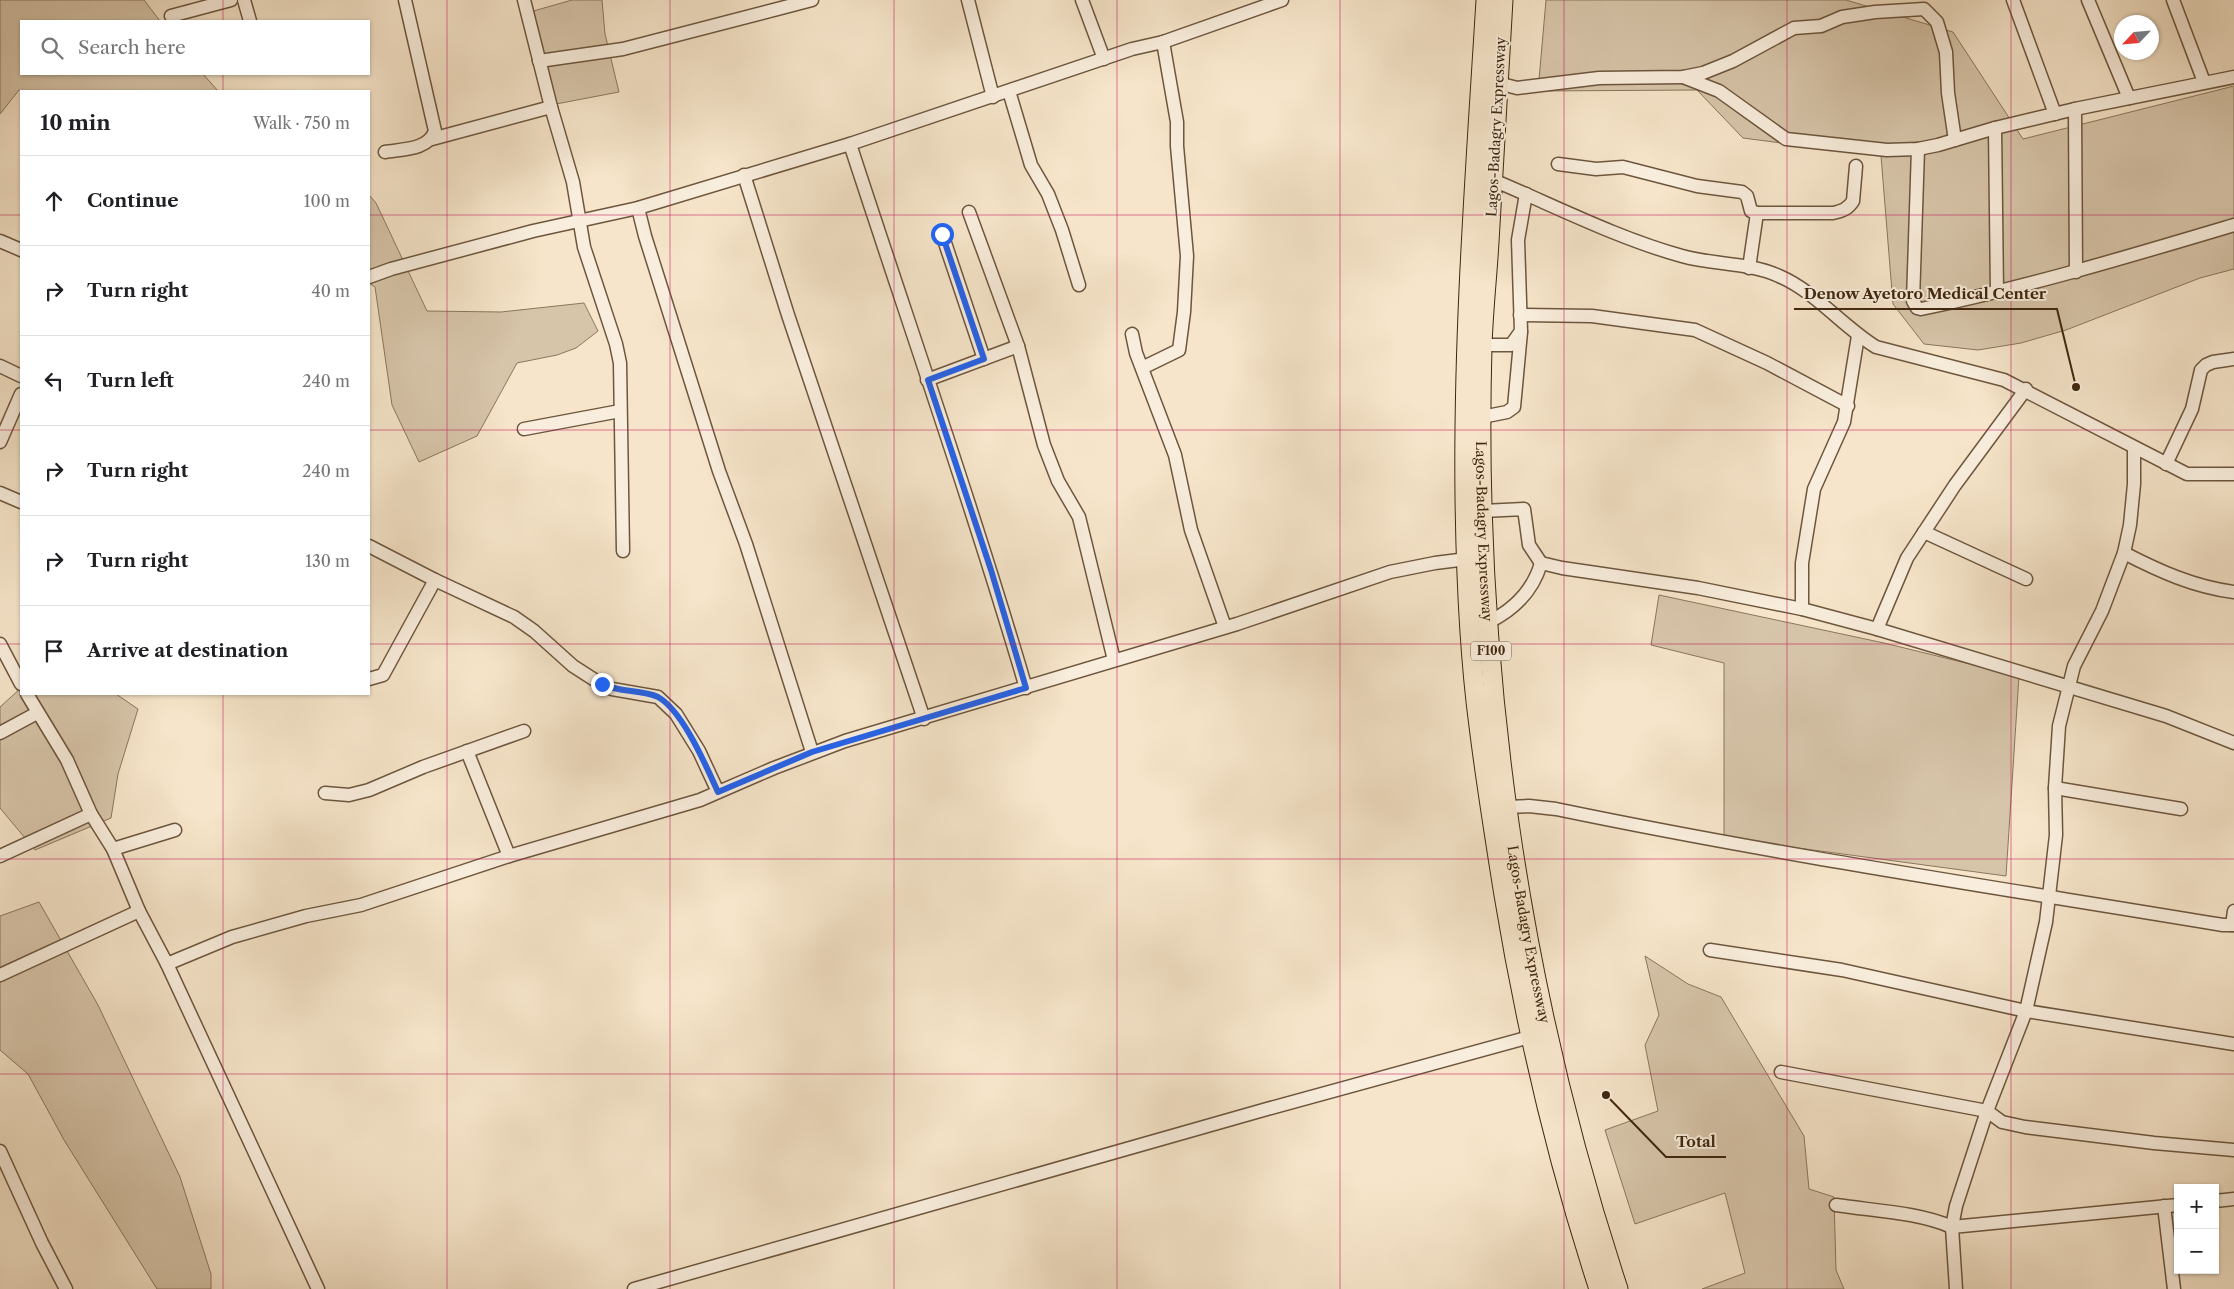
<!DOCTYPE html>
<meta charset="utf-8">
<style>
:root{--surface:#fff;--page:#f2f2f2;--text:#202124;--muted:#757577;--line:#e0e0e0}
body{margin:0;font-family:"Libre Caslon Text",serif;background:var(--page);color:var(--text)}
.controls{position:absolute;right:15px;bottom:15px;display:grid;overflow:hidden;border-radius:0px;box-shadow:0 1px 4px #0004}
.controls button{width:45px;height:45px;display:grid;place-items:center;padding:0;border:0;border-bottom:1px solid var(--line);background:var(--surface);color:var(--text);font:25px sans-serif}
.compass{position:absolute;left:2114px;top:15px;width:45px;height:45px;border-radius:50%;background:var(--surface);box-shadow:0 1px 4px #0004;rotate:244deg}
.stop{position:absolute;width:15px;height:15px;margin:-11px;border:4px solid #2563eb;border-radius:50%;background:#fff}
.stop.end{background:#2563eb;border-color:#fff;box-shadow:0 1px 5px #0008}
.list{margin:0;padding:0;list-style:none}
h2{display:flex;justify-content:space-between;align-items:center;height:65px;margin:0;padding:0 20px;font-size:21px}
h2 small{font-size:16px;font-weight:400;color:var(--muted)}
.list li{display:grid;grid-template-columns:32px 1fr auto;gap:15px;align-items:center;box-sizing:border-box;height:90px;padding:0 20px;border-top:1px solid var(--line)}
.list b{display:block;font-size:19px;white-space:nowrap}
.list em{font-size:16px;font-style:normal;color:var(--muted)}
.icon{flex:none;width:28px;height:28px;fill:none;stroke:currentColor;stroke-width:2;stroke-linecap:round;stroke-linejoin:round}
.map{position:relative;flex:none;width:2234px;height:1289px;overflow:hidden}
.search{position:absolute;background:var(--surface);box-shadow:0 1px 4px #0004;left:20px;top:20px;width:350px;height:55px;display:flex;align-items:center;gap:12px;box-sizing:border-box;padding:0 18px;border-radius:0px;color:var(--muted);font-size:19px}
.panel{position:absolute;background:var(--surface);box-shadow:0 1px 4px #0004;left:20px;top:90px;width:350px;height:605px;border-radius:0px}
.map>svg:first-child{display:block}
</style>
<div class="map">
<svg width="2234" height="1289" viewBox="0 0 2234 1289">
<rect width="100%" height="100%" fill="#f6e5ca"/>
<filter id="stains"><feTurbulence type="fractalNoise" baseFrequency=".004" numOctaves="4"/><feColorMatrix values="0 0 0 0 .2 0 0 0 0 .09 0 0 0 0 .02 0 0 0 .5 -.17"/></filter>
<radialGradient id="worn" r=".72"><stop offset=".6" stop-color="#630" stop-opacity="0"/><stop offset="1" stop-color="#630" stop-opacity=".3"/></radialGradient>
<g fill="#d7c5aa" stroke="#8b765c">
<polygon points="0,0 144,0 160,21 21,21 21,74 203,74 218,91 22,91 19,90 0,114"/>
<polygon points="572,0 602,0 605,34 619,92 556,104 530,12"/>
<polygon points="1546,0 1846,0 1953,32 2023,139 2234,86 2234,269 2200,278 2066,330 2021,343 1978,350 1924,344 1893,304 1881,156 1743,138 1697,90 1538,91"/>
<polygon points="369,195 376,203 427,311 501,312 584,303 598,331 576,348 557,355 517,363 477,436 419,462 392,405 375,287 369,283"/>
<polygon points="1659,595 1884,643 2019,676 2006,876 1724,838 1724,663 1651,645"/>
<polygon points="21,688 21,694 116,694 138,709 118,774 111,818 35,850 0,808 0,707"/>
<polygon points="39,902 98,1005 180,1177 211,1274 211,1289 157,1289 64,1140 28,1074 0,1050 0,916"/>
<polygon points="1645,956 1688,984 1721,997 1804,1136 1809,1189 1834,1197 1836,1270 1844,1289 1702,1289 1745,1273 1725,1193 1635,1224 1605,1130 1658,1111 1645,1045 1659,1015"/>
</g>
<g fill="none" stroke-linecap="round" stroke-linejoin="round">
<g stroke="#6d563e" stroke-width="15">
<g id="minor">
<polyline points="244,0 250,21"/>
<polyline points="524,0 551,107 573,182 584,247 616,344 620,363 623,551"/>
<polyline points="968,0 993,97"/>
<polyline points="1082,0 1104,59"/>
<polyline points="2013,0 2055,114"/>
<polyline points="2088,0 2129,98"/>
<polyline points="2173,0 2204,82"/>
<polyline points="171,16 231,0"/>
<polyline points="539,61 623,49 812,0"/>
<polyline points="1683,77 1719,91 1786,139 1887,150 1918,149 1938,145 1995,128 2075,109 2234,77"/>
<polyline points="1498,83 1517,88 1599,78 1683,77 1703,73 1733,61 1794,28 1821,26 1842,17 1875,12 1924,9 1937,22 1946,52 1948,93 1955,140"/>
<polyline points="1009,91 1031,165 1048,194 1062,230 1079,285"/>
<polyline points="2075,109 2076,272"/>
<polyline points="1995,128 1997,293"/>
<polyline points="432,139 551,107"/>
<path d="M850,144c59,181 122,361 176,544"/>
<path d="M1918,149l-5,152 4,7 4,1c106,-22 209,-53 313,-84"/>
<path d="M385,152c18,-3 43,-2 50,-21l-30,-131"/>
<path d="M1558,164l38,5 27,-2 74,19 45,6 5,4 4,15 6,2h76c9,-2 15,-4 20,-12l3,-35"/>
<polyline points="744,175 788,315 924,719"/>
<path d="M1493,180c62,26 124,58 189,76 31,9 67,6 97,20 37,16 63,50 97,71l128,33 183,94h47"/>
<polyline points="638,208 645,236 719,471 746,544 812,752"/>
<polyline points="969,212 1018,346"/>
<polyline points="942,234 984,359"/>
<polyline points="0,241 21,250"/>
<polyline points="1749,268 1757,213"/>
<polyline points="369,277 391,269 533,231 638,208 850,144 1132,49 1163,42 1282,0"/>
<polyline points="1520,315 1592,316 1695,330 1767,363 1848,406"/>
<polyline points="1132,334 1136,353 1175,455 1191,530 1225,627"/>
<polyline points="1482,345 1511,345 1521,331 1518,240 1526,194"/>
<polyline points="0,366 21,376"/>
<polyline points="1142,368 1179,350 1184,312 1187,256 1177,146 1177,122 1163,42"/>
<polyline points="927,380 1018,346 1044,445 1058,481 1079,517 1114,660"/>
<polyline points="1482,417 1507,412 1514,407 1521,332"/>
<polyline points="524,429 620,411"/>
<polyline points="0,442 21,394"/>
<polyline points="2166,464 2192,409 2201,370 2206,365 2213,362 2234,359"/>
<polyline points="0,493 21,502"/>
<polyline points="1483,511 1524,509 1529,545 1541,563 1562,568 1698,588 1802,609 1877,629 2166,716 2234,743"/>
<polyline points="1924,532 2026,579"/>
<polyline points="369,546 435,580 514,617 534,631 573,666 601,684 612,689 658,697 676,714 699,751 718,792"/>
<path d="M2124,553c35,18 70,34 110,39"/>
<polyline points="1802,609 1802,563 1814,489 1844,422 1858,336"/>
<path d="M1489,622c26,-13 44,-31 52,-59"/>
<polyline points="1877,629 1907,558 1955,485 2026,389"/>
<polyline points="0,644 21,684"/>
<polyline points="369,679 383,675 435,580"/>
<polyline points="27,694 67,760 91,814 113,849 139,911 167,964 318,1289"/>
<polyline points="0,733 37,713"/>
<polyline points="467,751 509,856"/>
<polyline points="2055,788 2181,809"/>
<polyline points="325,793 349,795 369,790 423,767 524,731"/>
<path d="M1507,807l22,-1 27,3c221,46 444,79 667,116h11"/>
<polyline points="113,849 175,830"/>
<polyline points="0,856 91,814"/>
<polyline points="2232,925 2234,911"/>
<polyline points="1710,950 1842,970 2026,1011 2234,1044"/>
<polyline points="167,964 232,937 306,916 361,905 509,856 700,800 774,768 845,741 1237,624 1390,572 1435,563 1467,559"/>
<polyline points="0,975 139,911"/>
<polyline points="1781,1072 1987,1111 2002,1122 2025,1127 2154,1143 2234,1150"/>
<polyline points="0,1151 42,1243 66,1289"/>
<polyline points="2215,1201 2234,1199"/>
<path d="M1836,1205c39,6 81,7 116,22l226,-22"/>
<polyline points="2164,1206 2174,1289"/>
<polyline points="634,1289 1267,1109 1530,1037"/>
<polyline points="1956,1289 1952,1227 1956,1206 1987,1111 2026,1011 2046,922 2056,835 2055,788 2059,726 2074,666 2102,611 2124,553 2130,525 2134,484 2134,448"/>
</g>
</g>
<g stroke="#3f260f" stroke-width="21">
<g id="highway">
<path d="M1486,0c-10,165 -23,331 -21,497 1,76 4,154 14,229 7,57 16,113 25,169 22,133 53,266 95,394"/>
<path id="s1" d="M1503,0c-5,81 -9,161 -14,242 -2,35 -6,70 -7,105 -9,318 36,639 136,942"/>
</g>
</g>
<use href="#minor" stroke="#f9eedd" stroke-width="12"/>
<use href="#highway" stroke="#f6e5ca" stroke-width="19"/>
</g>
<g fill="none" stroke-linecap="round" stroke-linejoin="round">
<path stroke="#2563eb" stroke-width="6" d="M602,684c17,9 39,5 56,13 25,14 48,69 60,95l94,-40 214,-64 -35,-118 -63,-190 56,-21 -42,-125"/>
</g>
<path fill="none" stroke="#c2185b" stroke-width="1" stroke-opacity="0.55" d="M223,0v21M447,0v1289M670,0v1289M894,0v1289M1117,0v1289M1340,0v1289M1564,0v1289M1787,0v1289M2011,0v1289M223,74v17M0,215h21M369,215h1865M0,430h21M369,430h1865M0,644h21M369,644h1865M223,694v595M0,859h2234M0,1074h2234"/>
<g text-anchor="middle" stroke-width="4" stroke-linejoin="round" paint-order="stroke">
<rect fill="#f9eedd" stroke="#77624d" stroke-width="1" x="1471" y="641.5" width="40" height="19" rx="4"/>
<g font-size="12" font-weight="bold" fill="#3f260f">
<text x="1491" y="655">F100</text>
</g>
<g font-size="14" fill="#3f260f" stroke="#f9eedd">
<text transform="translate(1496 127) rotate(-87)" y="5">Lagos-Badagry Expressway</text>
<text dy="5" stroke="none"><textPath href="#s1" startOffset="532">Lagos-Badagry Expressway</textPath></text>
<text dy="5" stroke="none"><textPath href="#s1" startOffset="938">Lagos-Badagry Expressway</textPath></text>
</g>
</g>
<path fill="none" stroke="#3f260f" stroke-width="2" d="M2076 387L2057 309H1794M1606 1095L1666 1157H1726"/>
<g fill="#3f260f" stroke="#f9eedd" stroke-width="2">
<circle cx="2076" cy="387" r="5"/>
<circle cx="1606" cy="1095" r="5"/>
</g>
<g font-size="15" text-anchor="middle" font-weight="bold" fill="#3f260f" stroke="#f9eedd" stroke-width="4" stroke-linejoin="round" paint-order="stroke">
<text x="1925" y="299">Denow Ayetoro Medical Center</text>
<text x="1696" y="1147">Total</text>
</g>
<rect width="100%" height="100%" filter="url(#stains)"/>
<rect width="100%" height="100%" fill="url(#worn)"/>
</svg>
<div class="controls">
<button>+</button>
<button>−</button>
</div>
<svg class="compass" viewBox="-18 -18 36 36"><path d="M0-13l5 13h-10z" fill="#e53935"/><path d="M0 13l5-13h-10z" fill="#757577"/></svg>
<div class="stop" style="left:942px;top:234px"></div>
<div class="stop end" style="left:602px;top:684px"></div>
<div class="search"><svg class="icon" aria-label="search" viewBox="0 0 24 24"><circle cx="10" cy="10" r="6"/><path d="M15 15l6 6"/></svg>Search here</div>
<section class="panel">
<h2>10 min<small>Walk · 750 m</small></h2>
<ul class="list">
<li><svg class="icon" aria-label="ahead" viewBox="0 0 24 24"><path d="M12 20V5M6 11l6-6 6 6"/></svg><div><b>Continue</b></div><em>100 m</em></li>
<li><svg class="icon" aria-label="right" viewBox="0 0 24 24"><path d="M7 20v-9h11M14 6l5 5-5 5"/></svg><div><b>Turn right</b></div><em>40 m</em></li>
<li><svg class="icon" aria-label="left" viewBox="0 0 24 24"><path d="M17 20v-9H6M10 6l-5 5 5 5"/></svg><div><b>Turn left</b></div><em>240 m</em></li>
<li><svg class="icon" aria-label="right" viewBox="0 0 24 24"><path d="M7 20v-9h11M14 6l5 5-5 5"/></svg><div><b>Turn right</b></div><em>240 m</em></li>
<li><svg class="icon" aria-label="right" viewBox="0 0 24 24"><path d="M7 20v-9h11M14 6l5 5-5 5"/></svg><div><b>Turn right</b></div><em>130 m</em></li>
<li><svg class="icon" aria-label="arrive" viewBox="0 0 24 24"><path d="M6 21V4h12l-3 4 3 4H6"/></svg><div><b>Arrive at destination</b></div></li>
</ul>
</section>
</div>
